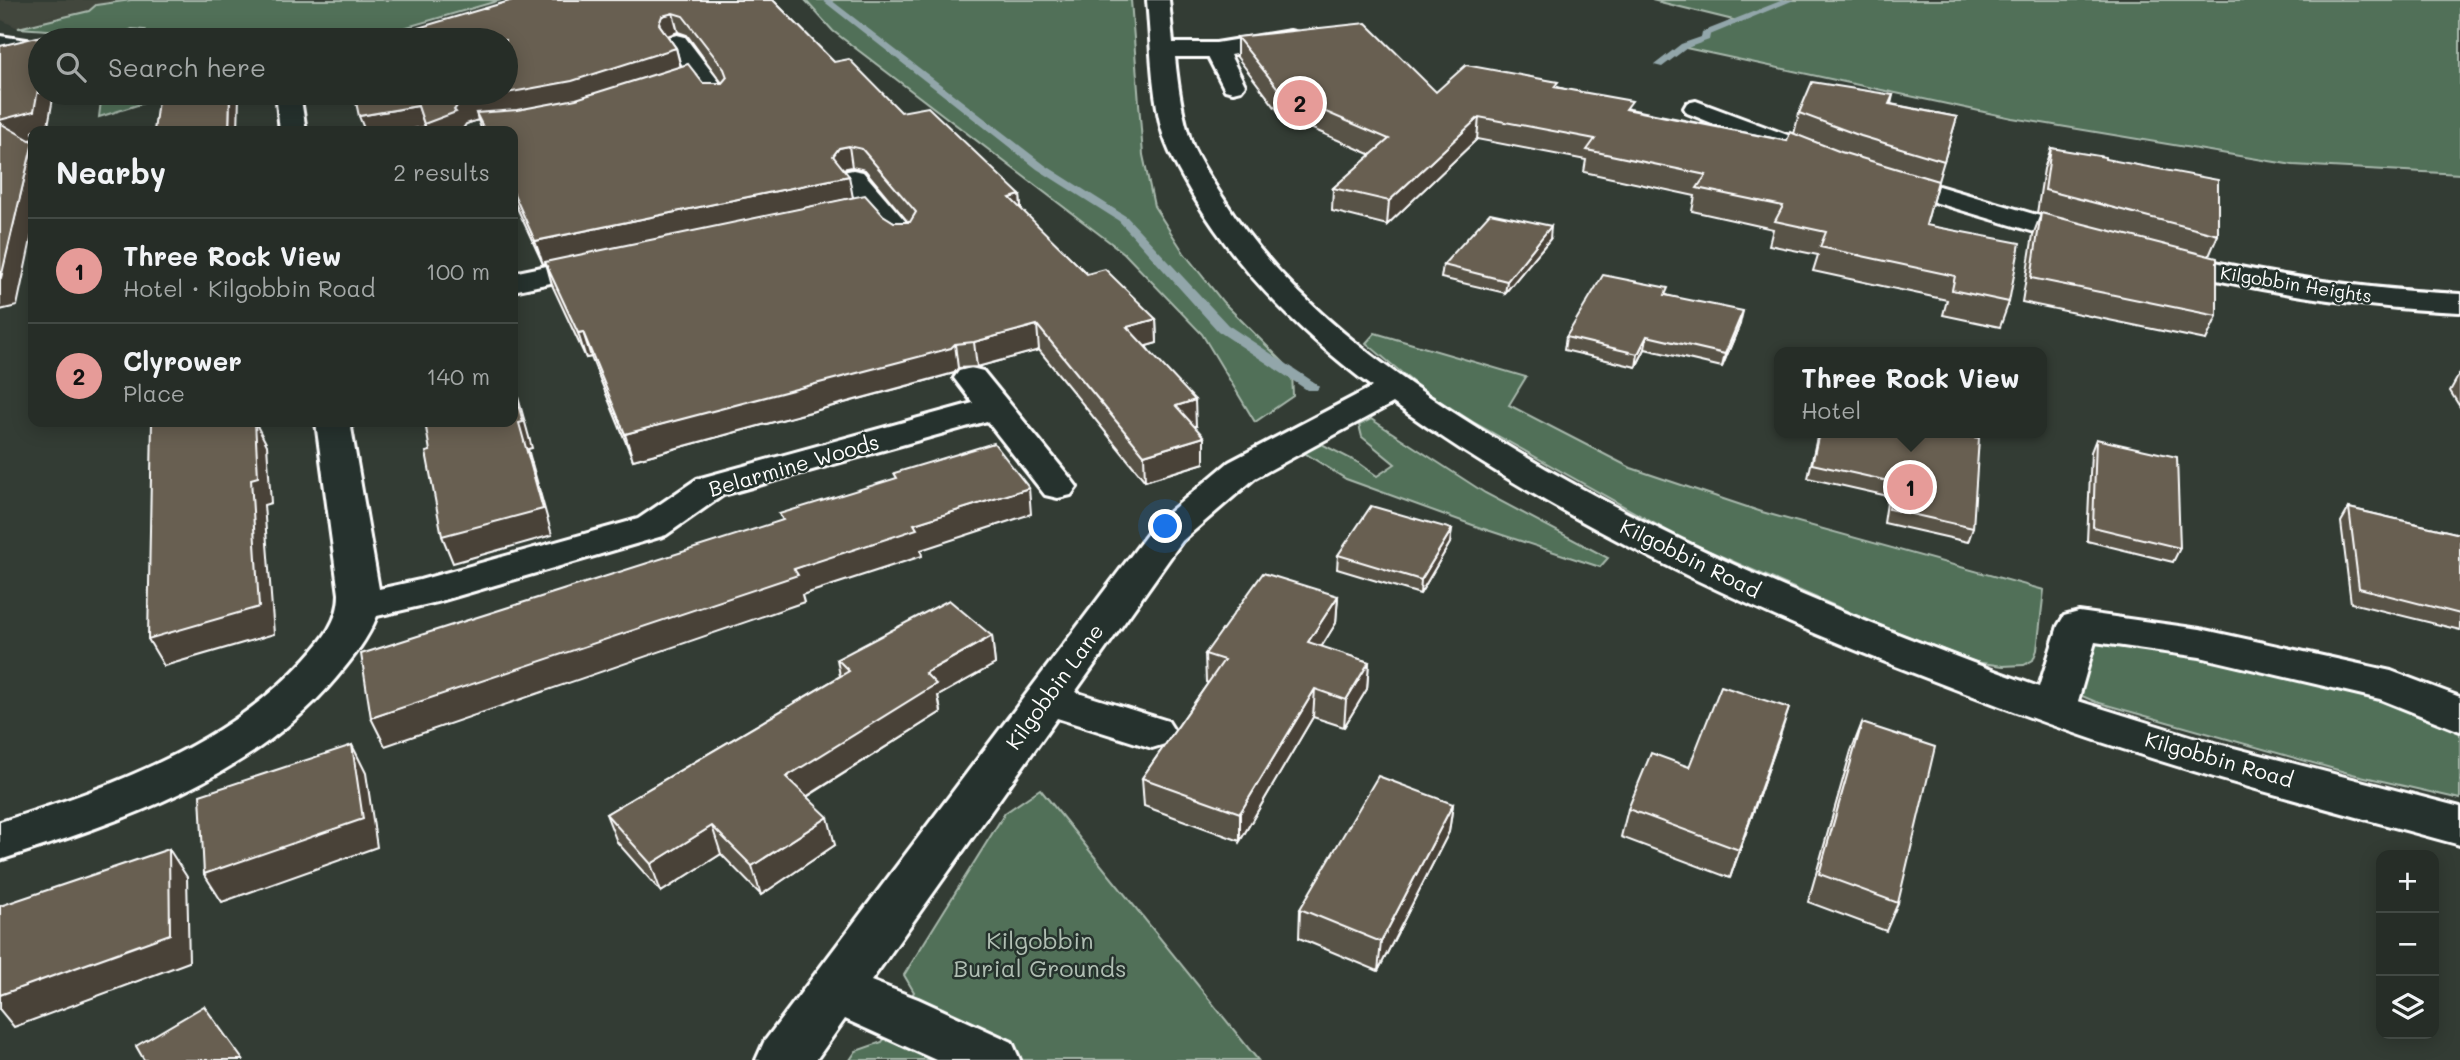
<!DOCTYPE html>
<meta charset="utf-8">
<style>
:root{--surface:#262d27;--page:#2e352f;--text:#f1f3f6;--muted:#a4a8a7;--line:#424944;--accent:#e69b98}
body{margin:0;font-family:Mali,sans-serif;background:var(--page);color:var(--text)}
.controls{position:absolute;right:21px;bottom:21px;display:grid;overflow:hidden;border-radius:14px;box-shadow:0 4px 18px #0003}
.controls button{width:63px;height:63px;display:grid;place-items:center;padding:0;border:0;border-bottom:2px solid var(--line);background:var(--surface);color:var(--text);font:35px sans-serif}
.you{position:absolute;left:1166px;top:527px;width:24px;height:24px;margin:-18px;border:5px solid #fff;border-radius:50%;background:#1a73e8;box-shadow:0 0 0 10px #1a73e833}
.badge{display:grid;place-items:center;width:46px;height:46px;border-radius:50%;background:var(--accent);color:#111;font-size:23px;font-weight:700}
.pin{position:absolute;translate:-50% -50%;border:4px solid #fff;box-shadow:0 2px 7px #0006}
.popup{position:absolute;left:1774px;top:347px;width:273px;height:91px;box-sizing:border-box;display:grid;place-content:center;border-radius:14px;background:var(--surface);filter:drop-shadow(0 2px 5px #0005);font-size:23px;white-space:nowrap;color:var(--muted)}
.popup b{font-size:26px;color:var(--text)}
.popup::after{content:'';position:absolute;left:50%;top:100%;margin-left:-14px;border:14px solid transparent;border-top-color:var(--surface)}
.list{margin:0;padding:0;list-style:none}
h2{display:flex;justify-content:space-between;align-items:center;height:91px;margin:0;padding:0 28px;font-size:30px}
h2 small{font-size:23px;font-weight:400;color:var(--muted)}
.list li{display:grid;grid-template-columns:46px 1fr auto;gap:21px;align-items:center;box-sizing:border-box;height:105px;padding:0 28px;border-top:2px solid var(--line)}
.list b{display:block;font-size:26px;white-space:nowrap}
.list p{margin:0;font-size:23px;white-space:nowrap;color:var(--muted)}
.list em{font-size:23px;font-style:normal;color:var(--muted)}
.icon{flex:none;width:38px;height:38px;fill:none;stroke:currentColor;stroke-width:2;stroke-linecap:round;stroke-linejoin:round}
.map{position:relative;flex:none;width:2460px;height:1060px;overflow:hidden}
.search{position:absolute;background:var(--surface);box-shadow:0 4px 18px #0003;left:28px;top:28px;width:490px;height:77px;display:flex;align-items:center;gap:18px;box-sizing:border-box;padding:0 24px;border-radius:38px;color:var(--muted);font-size:26px}
.panel{position:absolute;background:var(--surface);box-shadow:0 4px 18px #0003;left:28px;top:126px;width:490px;height:301px;border-radius:14px}
.map>svg:first-child{display:block}
</style>
<div class="map">
<svg width="2460" height="1060" viewBox="0 0 2460 1060">
<rect width="100%" height="100%" fill="#333c34"/>
<filter id="ink" filterUnits="userSpaceOnUse"><feTurbulence type="fractalNoise" baseFrequency=".0143" numOctaves="2"/><feDisplacementMap in="SourceGraphic" scale="14" xChannelSelector="R" yChannelSelector="G"/><feConvolveMatrix kernelMatrix="1 2 1 2 8 2 1 2 1" color-interpolation-filters="sRGB"/></filter>
<g filter="url(#ink)">
<polygon fill="#43463d" points="0,0 131,0 96,5 89,11 18,28 0,19"/>
<g fill="#517059" stroke="#a8b8ac" stroke-width="2">
<polygon points="131,0 501,0 362,40 276,40 270,34 192,36 195,32 161,36 164,33 143,32 145,30 132,29 121,35 18,28 89,11 96,5"/>
<polygon points="805,0 1131,0 1143,155 1154,206 1184,253 1223,302 1292,371 1293,396 1255,422 1202,334 1124,253 833,31"/>
<polygon points="1652,0 2460,0 2460,174 2293,165 2012,118 1686,48 1733,20"/>
<polygon points="102,93 176,93 99,117"/>
<polygon points="1375,333 1526,377 1509,405 1631,468 1762,512 2044,590 2037,650 2033,660 2024,665 2003,666 1975,662 1879,625 1684,540 1473,422 1421,389 1366,343"/>
<polygon points="1371,419 1485,493 1608,558 1600,567 1481,528 1346,479 1292,445 1312,439 1359,463 1377,476 1395,464 1362,437 1359,425"/>
<polygon points="2088,639 2309,672 2460,723 2460,799 2352,774 2096,702 2082,696 2075,682"/>
<polygon points="1040,789 1258,1060 850,1060 856,1051 882,1042 914,992 904,975 1005,813"/>
</g>
<g fill="none" stroke-linecap="round" stroke-linejoin="round">
<g fill="#92a6aa" fill-rule="evenodd">
<polygon points="822,0 831,0 1045,165 1127,217 1228,325 1317,384 1319,387 1317,390 1307,390 1218,331 1119,221 1037,169"/>
<polygon points="1783,0 1794,0 1710,35 1709,40 1687,48 1662,67 1654,65 1681,44 1701,37 1702,32"/>
</g>
<g stroke="#fff" stroke-width="6">
<g id="minor">
<path d="M1147,0h22l4,43h43l74,-12 8,2 3,5 -3,5 -68,12 15,30 -4,5 -8,2 -8,-2 -17,-33h-33c3,30 7,59 17,88 8,18 20,36 31,53 65,104 168,177 271,240 171,105 356,181 545,249l19,-61 6,-10 15,-4 121,17 191,42 69,26v34l-80,-32 -180,-42 -105,-15 -17,59 125,39 257,67v38c-113,-31 -226,-60 -337,-96 -63,-20 -124,-43 -186,-67 -190,-72 -378,-160 -544,-279l-138,75 -73,63 -107,151 93,29 7,11 -7,11 -16,5 -95,-30 -186,263 47,18 94,43 8,18h-84l-91,-41 -29,41h-60l8,-18 390,-517 75,-63 143,-75c-72,-54 -134,-116 -180,-193 -12,-21 -25,-43 -31,-67 -10,-42 -10,-85 -14,-127z"/>
<polygon points="677,35 685,37 726,91 729,96 726,101 717,103 708,101 666,42 669,37"/>
<polygon points="0,36 40,42 40,56 0,50"/>
<polygon points="276,93 300,93 306,131 280,131"/>
<polygon points="1696,101 1830,151 1834,157 1830,163 1821,165 1812,163 1687,113 1684,108 1687,103"/>
<polygon points="853,170 863,172 913,230 917,236 913,242 903,245 893,242 843,184 839,178 843,172"/>
<polygon points="1884,170 2098,233 2103,239 2098,245 2088,248 1874,184 1870,178 1874,172"/>
<path d="M2167,251c97,24 194,38 293,43v18c-103,-4 -203,-21 -304,-46l-4,-6 4,-6z"/>
<polygon points="600,255 611,258 615,264 611,270 513,291 513,273"/>
<path d="M971,368l12,3 88,108 6,8 -6,8 -13,3 -13,-3 -58,-74 -264,74 -57,40 -229,67 -60,14c-9,23 -25,43 -41,62 -85,101 -214,143 -336,182v-38c111,-35 226,-76 306,-164 17,-19 33,-37 33,-64l-23,-172h34l29,167 41,-9 218,-61 59,-40 276,-76 -19,-25 5,-7z"/>
</g>
</g>
<use href="#minor" fill="#26332d" fill-rule="evenodd"/>
</g>
<g fill="#595246" stroke="#fff" stroke-width="2" fill-rule="evenodd">
<path d="M773,0l61,62 67,50 119,83 1,15 66,64 69,45 1,24 -11,3 50,80h-2l10,37 -59,18 -106,-131 -62,17 -19,1 -4,5 -32,9 -289,78 -42,-103 -5,1 -34,-73 -6,-22 -3,1 -30,-65v-68h-31l-4,-11 -12,4 -4,6 1,1h-37l-49,-91zM678,32l9,3 35,48h-19l-22,-17 -5,-18 -9,-13zM852,167l13,3 43,52h-14l-41,-24 -9,-29z"/>
<polygon points="1237,37 1436,92 1558,87 1630,109 1787,141 1794,134 1799,113 1893,95 1891,104 1957,117 1938,181 1926,225 2009,302 2000,327 1943,315 1947,300 1813,271 1818,255 1769,245 1773,229 1692,211 1695,196 1584,172 1586,160 1477,139 1387,225 1332,211 1333,188 1372,155 1297,122 1287,123 1237,57"/>
<polygon points="2051,148 2105,159 2218,235 2209,256 2217,316 2206,340 2022,302 2033,235 2041,214 2037,213 2044,169"/>
<polygon points="1550,239 1505,293 1441,278 1443,265"/>
<polygon points="1667,295 1740,324 1722,367 1645,349 1636,367 1564,350 1566,337"/>
<polygon points="2460,373 2460,407 2450,391"/>
<polygon points="1818,433 1952,433 1973,528 1968,542 1884,523 1888,496 1808,478"/>
<polygon points="2096,439 2180,548 2173,562 2087,541 2091,452"/>
<polygon points="2349,508 2460,534 2460,630 2351,603 2341,522"/>
<polygon points="1452,529 1450,543 1420,594 1337,569 1338,555"/>
<polygon points="1338,596 1336,623 1321,647 1369,662 1367,689 1344,727 1313,717 1240,841 1144,806 1142,778 1208,683 1206,682 1205,654"/>
<polygon points="992,636 995,664 938,696 941,712 807,797 835,845 761,895 721,854 661,892 617,842 606,814 840,676 837,659"/>
<polygon points="1862,723 1898,903 1886,931 1808,902 1851,751"/>
<polygon points="1780,736 1730,878 1621,837 1628,809 1689,767"/>
<polygon points="1453,804 1449,832 1378,971 1299,938 1300,909"/>
</g>
<g fill="#484239" stroke="#fff" stroke-width="2">
<polygon points="673,13 678,32 667,36 659,24 662,16"/>
<polygon points="676,48 681,68 577,101 479,120 476,113 478,120 466,124 462,130 463,131 427,131 424,124 454,110 459,103 469,100"/>
<polygon points="40,79 40,93 54,93 47,131 33,131 33,139 9,146 0,129 0,120"/>
<polygon points="230,93 238,93 239,96 238,131 229,131"/>
<polygon points="1298,100 1297,122 1287,123 1288,101"/>
<polygon points="418,106 425,127 401,131 365,131 359,116"/>
<polygon points="1479,117 1477,139 1387,225 1389,201"/>
<polygon points="33,143 33,230 17,306 0,310 0,279"/>
<polygon points="849,146 852,167 842,169 833,156 839,148"/>
<polygon points="849,176 853,198 543,264 535,241"/>
<polygon points="1020,195 1022,218 1010,198"/>
<polygon points="1551,226 1550,239 1505,293 1507,281"/>
<polygon points="1743,311 1740,324 1722,367 1725,354"/>
<polygon points="1156,319 1157,343 1129,351 1127,327"/>
<polygon points="1037,325 1039,350 977,367 974,342"/>
<polygon points="583,332 591,357 586,358 578,333"/>
<polygon points="1647,336 1645,349 1636,367 1638,354"/>
<polygon points="955,344 958,368 954,373 633,460 625,434"/>
<polygon points="513,379 532,448 528,449 552,535 453,563 442,536 519,423 513,386"/>
<polygon points="1195,400 1196,426 1176,432 1176,406"/>
<polygon points="255,422 267,445 271,503 264,505 274,634 164,666 148,639 251,479"/>
<polygon points="1204,437 1204,463 1145,481 1144,455"/>
<polygon points="1029,488 1031,514 921,550 922,556 802,595 804,602 385,746 371,718 794,569 914,524"/>
<polygon points="1452,529 1450,543 1420,594 1421,580"/>
<polygon points="1338,596 1336,623 1307,670 1308,642"/>
<polygon points="992,636 995,664 938,696 941,712 793,805 786,777 925,673"/>
<polygon points="1369,662 1367,689 1344,727 1346,700"/>
<polygon points="1315,689 1313,717 1240,841 1240,813"/>
<polygon points="1789,708 1780,736 1730,878 1739,850"/>
<polygon points="352,745 366,773 377,847 222,902 204,874"/>
<polygon points="1453,804 1449,832 1378,971 1381,942"/>
<polygon points="828,817 835,845 761,895 752,866"/>
<polygon points="712,826 721,854 661,892 651,864"/>
<polygon points="169,849 187,877 189,962 14,1027 0,1010 0,995"/>
</g>
<g fill="#675f51" stroke="#fff" stroke-width="2">
<polygon points="513,0 773,0 834,62 849,59 901,112 928,107 1020,195 1010,198 1087,274 1105,269 1156,319 1127,327 1195,400 1176,406 1204,437 1144,455 1037,325 974,342 955,344 951,348 918,357 625,434 583,332 578,333 545,262 865,195 883,215 894,222 910,222 916,212 862,149 849,146 839,148 833,156 849,176 535,241 513,192 513,131 485,131 476,113 517,110 576,99 688,64 703,83 722,83 727,77 724,69 683,16 673,13 662,16 659,24 676,48 572,81 469,100 459,103 454,110 456,112 424,124 418,106 359,116 354,93 506,93 506,40 377,40"/>
<polygon points="1366,23 1436,92 1466,65 1558,82 1554,87 1632,101 1626,109 1787,141 1790,132 1841,152 1938,181 1926,225 2020,243 2009,302 1952,290 1955,276 1820,247 1826,232 1775,221 1783,206 1697,188 1706,175 1587,150 1595,139 1479,117 1389,201 1333,188 1389,139 1298,100 1288,101 1237,37"/>
<polygon points="49,34 48,40 40,40 40,79 34,111 0,120 0,46"/>
<polygon points="1812,82 1893,95 1889,104 1957,117 1944,161 1861,136 1799,113"/>
<polygon points="159,93 230,93 229,131 154,131"/>
<polygon points="0,123 33,142 1,278 0,279"/>
<polygon points="2051,148 2105,157 2105,159 2218,180 2218,235 2045,190"/>
<polygon points="1490,213 1551,226 1507,281 1443,265"/>
<polygon points="2041,213 2217,258 2217,316 2031,278"/>
<polygon points="1603,275 1668,288 1665,295 1743,311 1725,354 1647,336 1638,354 1566,337"/>
<polygon points="513,386 523,422 519,423 543,509 442,536 426,452 430,451 425,422 513,422"/>
<polygon points="152,422 237,422 237,424 246,422 255,422 258,477 251,479 259,607 148,639"/>
<polygon points="1819,433 1952,433 1979,438 1973,528 1889,509 1893,482 1812,464"/>
<polygon points="2096,439 2177,457 2180,548 2093,527"/>
<polygon points="994,443 1029,488 914,524 917,529 794,569 798,575 371,718 361,654 783,520 779,514 897,478 894,473"/>
<polygon points="1371,506 1452,529 1421,580 1338,555"/>
<polygon points="2349,508 2460,534 2460,614 2359,588"/>
<polygon points="1263,573 1338,596 1308,642 1369,662 1346,700 1315,689 1240,813 1142,778 1224,660 1205,654"/>
<polygon points="949,600 992,636 925,673 936,684 786,777 828,817 752,866 712,826 651,864 606,814 849,671 837,659"/>
<polygon points="1721,686 1789,708 1739,850 1628,809 1651,753 1689,767"/>
<polygon points="1862,723 1935,747 1898,903 1819,874"/>
<polygon points="352,745 363,819 204,874 200,795"/>
<polygon points="1378,776 1453,804 1381,942 1300,909"/>
<polygon points="169,849 170,934 0,995 0,906"/>
<polygon points="204,1006 243,1060 144,1060 136,1046"/>
</g>
</g>
<g text-anchor="middle" stroke-width="5" stroke-linejoin="round" paint-order="stroke">
<g font-size="18" fill="#fff" stroke="#26332d">
<text transform="translate(2296 285) rotate(9)" y="6">Kilgobbin Heights</text>
</g>
<g font-size="21" fill="#fff" stroke="#26332d">
<text transform="translate(794 466) rotate(-16)" y="7">Belarmine Woods</text>
<text transform="translate(1690 559) rotate(26)" y="7">Kilgobbin Road</text>
<text transform="translate(1055 687) rotate(-54)" y="7">Kilgobbin Lane</text>
<text transform="translate(2219 760) rotate(16)" y="7">Kilgobbin Road</text>
</g>
<g font-size="24" fill="#b1bfb4" stroke="#26332d">
<text x="1040" y="949">Kilgobbin<tspan x="1040" dy="28">Burial Grounds</tspan></text>
</g>
</g>
</svg>
<div class="controls">
<button>+</button>
<button>−</button>
<button><svg class="icon" aria-label="layers" viewBox="0 0 24 24"><path d="M12 4l9 5-9 5-9-5zM3 14l9 5 9-5"/></svg></button>
</div>
<div class="you"></div>
<div class="pin badge" style="left:1910px;top:487px">1</div>
<div class="popup"><b>Three Rock View</b>Hotel</div>
<div class="pin badge" style="left:1300px;top:103px">2</div>
<div class="search"><svg class="icon" aria-label="search" viewBox="0 0 24 24"><circle cx="10" cy="10" r="6"/><path d="M15 15l6 6"/></svg>Search here</div>
<section class="panel">
<h2>Nearby<small>2 results</small></h2>
<ul class="list">
<li><span class="badge">1</span><div><b>Three Rock View</b><p>Hotel · Kilgobbin Road</p></div><em>100 m</em></li>
<li><span class="badge">2</span><div><b>Clyrower</b><p>Place</p></div><em>140 m</em></li>
</ul>
</section>
</div>
